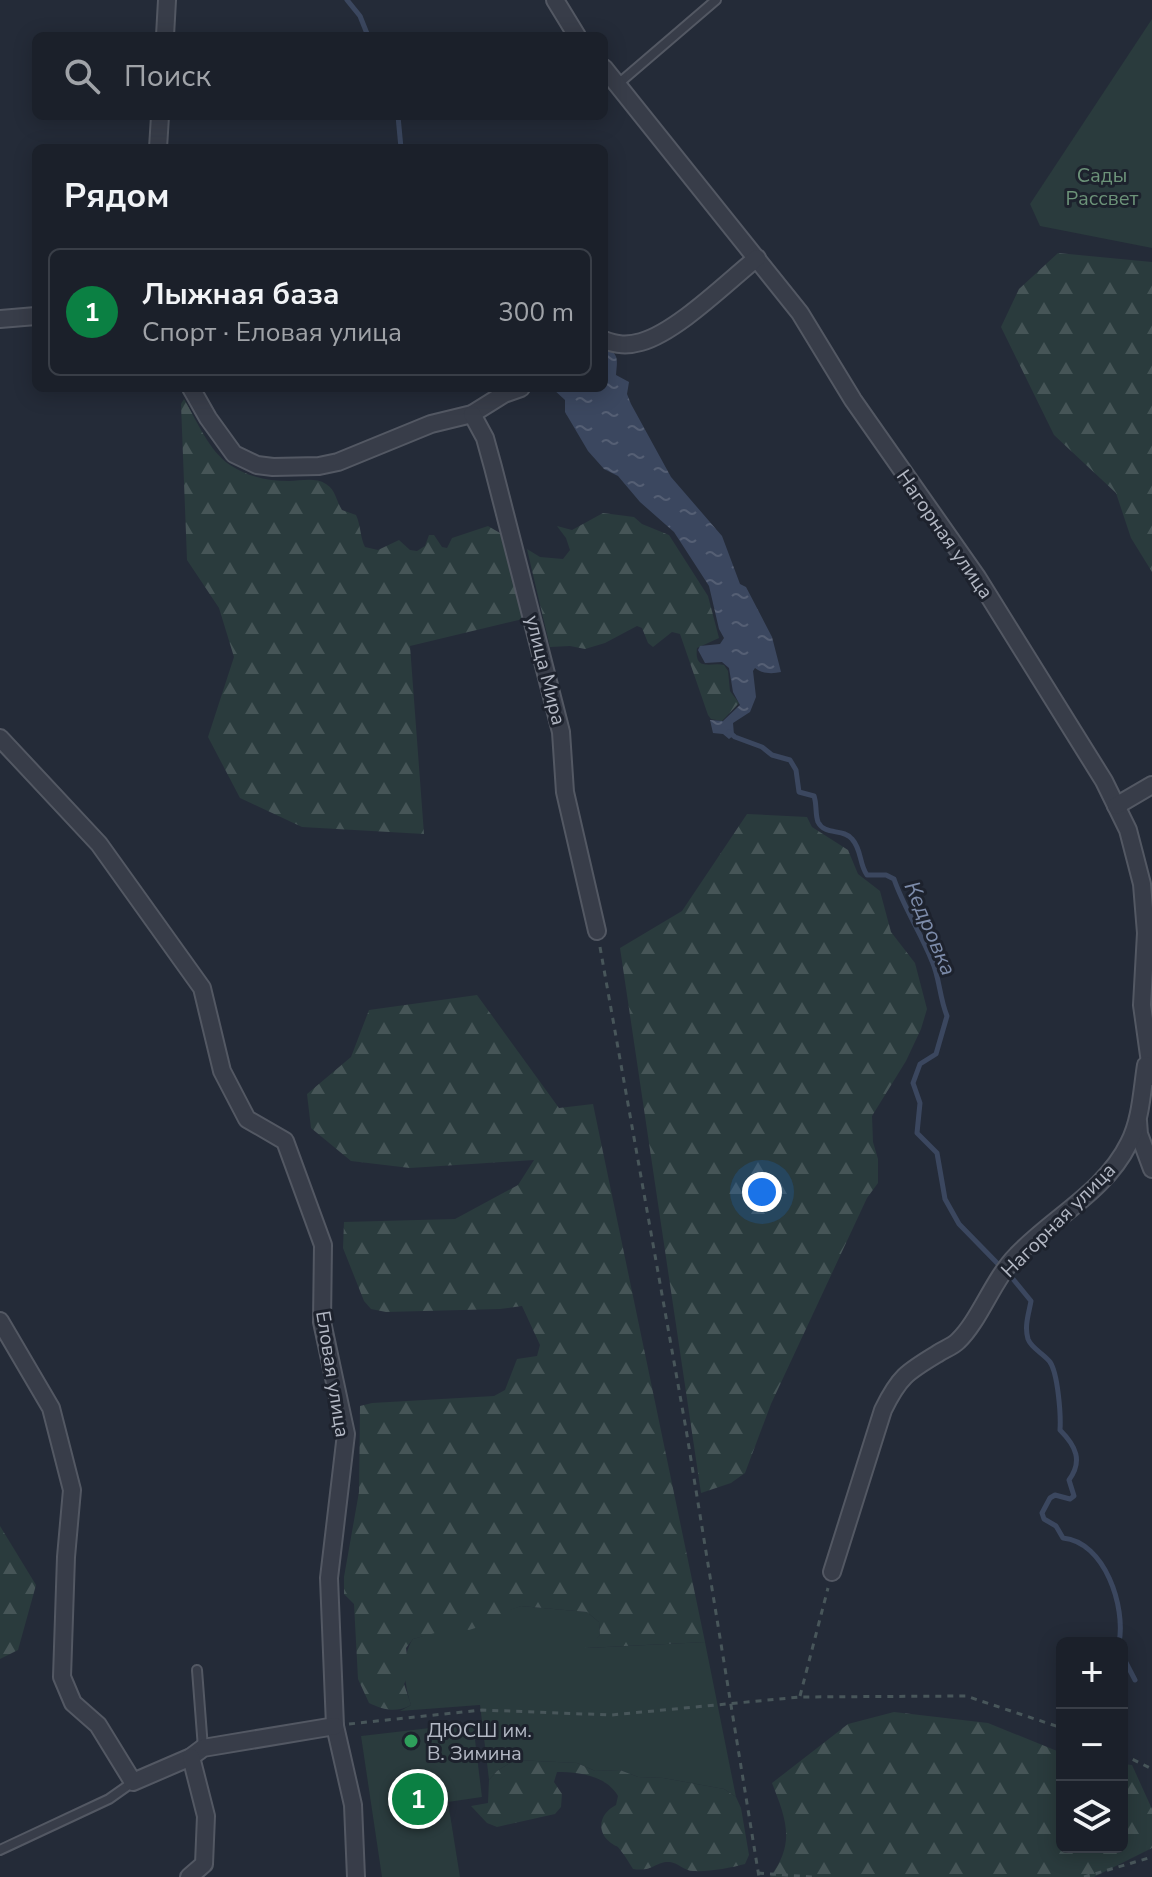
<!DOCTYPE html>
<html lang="ru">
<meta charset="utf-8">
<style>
:root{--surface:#1b202a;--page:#242832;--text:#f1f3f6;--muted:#a0a3a8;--line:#393e47;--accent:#0b8043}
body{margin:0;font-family:"Nunito Sans",sans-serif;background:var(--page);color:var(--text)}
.controls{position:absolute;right:24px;bottom:24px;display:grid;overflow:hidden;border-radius:12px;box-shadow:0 4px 20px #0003}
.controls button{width:72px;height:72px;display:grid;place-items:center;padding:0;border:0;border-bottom:2px solid var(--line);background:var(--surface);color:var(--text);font:40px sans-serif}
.you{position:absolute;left:762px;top:1192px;width:28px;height:28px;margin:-20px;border:6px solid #fff;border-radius:50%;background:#1a73e8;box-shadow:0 0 0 12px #1a73e833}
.badge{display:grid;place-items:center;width:52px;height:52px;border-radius:50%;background:var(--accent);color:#fff;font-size:26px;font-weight:700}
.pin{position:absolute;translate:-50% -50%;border:4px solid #fff;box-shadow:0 2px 8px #0006}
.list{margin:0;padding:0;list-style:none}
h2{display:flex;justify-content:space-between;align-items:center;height:104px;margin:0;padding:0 32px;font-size:34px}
h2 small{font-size:26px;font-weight:400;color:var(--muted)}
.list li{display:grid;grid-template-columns:52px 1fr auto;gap:24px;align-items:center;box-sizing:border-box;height:128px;margin:0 16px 16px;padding:0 16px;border:2px solid var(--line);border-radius:12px}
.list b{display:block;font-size:30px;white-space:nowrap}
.list p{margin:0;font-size:26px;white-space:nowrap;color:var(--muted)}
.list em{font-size:26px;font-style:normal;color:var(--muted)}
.icon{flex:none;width:44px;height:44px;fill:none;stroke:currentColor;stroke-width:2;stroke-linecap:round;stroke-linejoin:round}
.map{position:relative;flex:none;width:1152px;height:1877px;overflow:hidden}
.search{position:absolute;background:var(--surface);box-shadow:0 4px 20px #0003;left:32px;top:32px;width:576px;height:88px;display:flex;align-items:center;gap:20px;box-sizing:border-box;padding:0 28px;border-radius:12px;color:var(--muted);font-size:30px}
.panel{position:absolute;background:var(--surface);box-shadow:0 4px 20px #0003;left:32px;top:144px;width:576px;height:248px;border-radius:12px}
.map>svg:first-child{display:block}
</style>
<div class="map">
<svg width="1152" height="1877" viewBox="0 0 1152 1877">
<defs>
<pattern id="forest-firs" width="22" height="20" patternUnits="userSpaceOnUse" patternTransform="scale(2)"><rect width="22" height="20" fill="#2a3b3d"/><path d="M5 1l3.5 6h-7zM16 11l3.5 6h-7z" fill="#465557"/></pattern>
<pattern id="water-ripples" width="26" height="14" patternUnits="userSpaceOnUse" patternTransform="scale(2)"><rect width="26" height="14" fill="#3b475f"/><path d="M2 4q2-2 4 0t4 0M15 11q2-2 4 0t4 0" fill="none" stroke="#555f74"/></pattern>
</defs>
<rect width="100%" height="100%" fill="#242b38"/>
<g fill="#2a3b3d">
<polygon points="1152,19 1152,248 1040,226 1030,204"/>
<path d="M521,1606l66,6 12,10 1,13 -13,13 118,-6 31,155 -12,-8 -61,-11 -25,-1 -18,-7 -25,1 -18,-8 -62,-3 -18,11 -8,9 -9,-75 -80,6 11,-6c-7,-20 -10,-50 2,-66z"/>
<polygon points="473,1723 482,1797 448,1802 460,1877 382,1877 361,1736"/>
</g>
<g fill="url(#forest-firs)">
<polygon points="1058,253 1152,262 1152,572 1131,538 1116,493 1054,435 1001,327 1019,289"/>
<path d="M184,399c13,22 25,52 46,66 18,12 38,16 59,16 12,0 26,-4 37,3 10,6 10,17 16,26l14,5c5,11 4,22 9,32l13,3 21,-10 11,10 7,1 8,-5 4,-11h5l8,12 5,1 5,-10 36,-12 12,7 23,86 -113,27 14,188 -122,-7 -62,-29 -32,-61 26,-80 -15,-49 -32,-48 -6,-156z"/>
<path d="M603,513l31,4 8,7 27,11 39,61 11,42 -22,10c-3,24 14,14 27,17l4,6 2,20 9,12 -17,18 -11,-2 -3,-4 -28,-81 -8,-2 -19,15 -5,-4 -6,-15 -5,-2 -32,17 -20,6 -15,-3 -20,1 -23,-98 13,8 23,2 7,-9 -4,-12 -9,-12 15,4z"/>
<polygon points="747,814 807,817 812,827 848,850 858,874 880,891 891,932 915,963 927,1009 921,1029 906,1061 872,1116 873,1142 878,1159 878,1183 867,1198 771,1404 745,1473 731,1483 701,1493 620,948 682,911"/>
<path d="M477,995l82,113 34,-4 112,538 -120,6 15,-13 -1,-13 -12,-10 -66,-6 -14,5 -7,9 -31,10 -12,-3 -44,12 -7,9 3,26 -5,10 7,21c-15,8 -27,5 -42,-2l-11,-24 -4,-75 -10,-10v-17l15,-85 1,-86 12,-3 122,-7 11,-6 12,-31 20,-3 3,-11 -18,-39 -22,3 -114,3 -15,-3 -7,-8 -21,-53 1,-26 111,-3 63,-34 16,-25 -124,8 -59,-7 -40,-33 -4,-34 44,-37 18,-47z"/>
<polygon points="0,1526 36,1585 18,1650 0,1659"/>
<path d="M894,1712l94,11 74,30v94h60v-83l10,1 20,44v39l-58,29h-324c26,-34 16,-58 2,-94l76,-59z"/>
<path d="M515,1760l62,3 18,8 25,-1 18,7 25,1 61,11 12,8 5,11 8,47 -4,9c-15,4 -36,8 -52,7 -8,0 -15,-8 -23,-9 -15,-1 -16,10 -37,7 -4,-6 -7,-12 -12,-18 -5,-7 -3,-3 -10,-8 -16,-12 -11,-30 5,-38l2,-9c-12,-21 -40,-24 -61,-24l-3,10 8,12 -1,13 -6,7 -58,13 -10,-4 -16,-17 17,-3 1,-23 8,-9z"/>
</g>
<path fill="url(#water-ripples)" d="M604,346c16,8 13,14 12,29l13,7 -2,12 4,10 40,73 51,59 18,48 6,3 26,50 9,35c-9,2 -18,2 -26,-4l-2,3 3,26 -6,15 -17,11 1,12 -5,4 -6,-5 -10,-1 -3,-13 13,1 17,-16 -7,-13 -4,-24 -7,-6 -17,1 -7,-13 2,-4 20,-2 4,-6 -5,-9 -10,-43 -35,-54 -34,-30 -22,-26 -14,-7 -16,-18 -23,-39v-12l-13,-12h52z"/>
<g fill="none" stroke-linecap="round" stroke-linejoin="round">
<g stroke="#3b475f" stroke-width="5">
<polyline points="347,0 360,16 368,36"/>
<polyline points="398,116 401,148"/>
<path d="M729,732l6,5 27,10 10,8 18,5 6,10 3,22 15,4c3,8 1,18 4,26 7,14 25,6 34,17 10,11 7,25 15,36h19l8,4c10,29 27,54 38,82 8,18 7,35 15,55l-11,38 -16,10 -7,19 7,20 -3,30 20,20 8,46 14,25 41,42"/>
<path d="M1013,1279l18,22c-2,12 -7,25 -3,38 3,9 16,15 22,23 8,12 11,53 10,68 16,16 23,31 9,50l5,16 -4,3 -15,-4 -5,3 -8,15 2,6 12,7 7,12c42,4 63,69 56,105"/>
<polyline points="1122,1655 1135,1680"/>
</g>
<g stroke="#535863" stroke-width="12">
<g id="lane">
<polyline points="618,84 716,0"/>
<polyline points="197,1670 203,1748"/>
<polyline points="0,1850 109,1799 133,1782"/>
</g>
</g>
<g stroke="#535863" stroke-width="20">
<g id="street">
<polyline points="555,0 577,36"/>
<polyline points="165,36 167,0"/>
<polyline points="604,68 800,313 853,400 977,577 1104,781 1128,830 1142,884 1146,933 1142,1005 1152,1077"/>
<polyline points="158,148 160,116"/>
<polyline points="0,319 36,316"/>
<path d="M604,340c13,5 23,6 37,2 36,-10 86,-60 116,-84"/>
<polyline points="191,388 208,418 234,454 257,465 273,467 319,466 338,462 431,424 472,414 504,394 521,388"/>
<polyline points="472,414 485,438 493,467 561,732 565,792 597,931"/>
<polyline points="0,738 99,844 202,988 222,1071 247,1119 285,1141 323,1245 322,1322 346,1434 329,1578 335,1726 353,1805 356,1877"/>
<polyline points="1116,806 1152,785"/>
<polyline points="1138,1121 1139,1134 1152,1169"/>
<polyline points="0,1321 51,1408 72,1490 66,1557 62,1677 73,1703 98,1725 133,1782 191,1757 203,1748 335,1726"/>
<path d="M832,1572l51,-162c16,-33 24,-38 54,-56 7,-5 15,-7 21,-13 22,-21 35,-62 59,-86 36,-38 88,-63 112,-112 12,-23 13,-53 17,-78"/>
<polyline points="189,1877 204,1864 206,1816 191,1757"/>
</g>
</g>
<g stroke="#48565a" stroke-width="3" stroke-dasharray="6 6" stroke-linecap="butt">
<polyline points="600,947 686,1429 759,1877"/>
<polyline points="800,1696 828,1588"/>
<polyline points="349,1724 482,1710 611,1715 800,1697 966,1696 1062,1728"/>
<polyline points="1122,1754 1152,1769"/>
<polyline points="758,1873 812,1877"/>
<polyline points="1084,1877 1152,1857"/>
</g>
<use href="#lane" stroke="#383d49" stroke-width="8"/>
<use href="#street" stroke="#383d49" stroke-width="16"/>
</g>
<circle fill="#2e9e5b" stroke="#1d222d" stroke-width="3" cx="411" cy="1741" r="8"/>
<g text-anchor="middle" stroke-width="6" stroke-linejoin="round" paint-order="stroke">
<g font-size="20" fill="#6c9379" stroke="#1d222d">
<text x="1102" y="182">Сады<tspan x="1102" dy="23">Рассвет</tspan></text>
</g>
<g font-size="20" fill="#b3b8c4" stroke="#1d222d">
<text transform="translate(945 534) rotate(55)" y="7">Нагорная улица</text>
<text transform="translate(546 670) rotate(76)" y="7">улица Мира</text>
<text transform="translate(1058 1220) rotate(-45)" y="7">Нагорная улица</text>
<text transform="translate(333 1374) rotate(81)" y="7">Еловая улица</text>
</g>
<g font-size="20" fill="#b3b8c4" stroke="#1d222d" text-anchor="start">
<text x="427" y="1737">ДЮСШ им.<tspan x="427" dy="23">В. Зимина</tspan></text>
</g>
<g font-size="22" font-style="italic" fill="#7d8caa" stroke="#1d222d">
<text transform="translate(931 928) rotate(67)" y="8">Кедровка</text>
</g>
</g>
</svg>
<div class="controls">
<button>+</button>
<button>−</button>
<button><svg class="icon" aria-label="layers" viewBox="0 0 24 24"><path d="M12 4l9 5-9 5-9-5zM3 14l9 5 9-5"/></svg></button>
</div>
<div class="you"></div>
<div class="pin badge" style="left:418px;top:1799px">1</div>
<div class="search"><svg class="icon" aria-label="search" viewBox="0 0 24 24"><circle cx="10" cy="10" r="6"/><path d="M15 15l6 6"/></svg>Поиск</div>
<section class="panel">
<h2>Рядом<small></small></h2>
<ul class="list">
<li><span class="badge">1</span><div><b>Лыжная база</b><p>Спорт · Еловая улица</p></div><em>300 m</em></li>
</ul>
</section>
</div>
